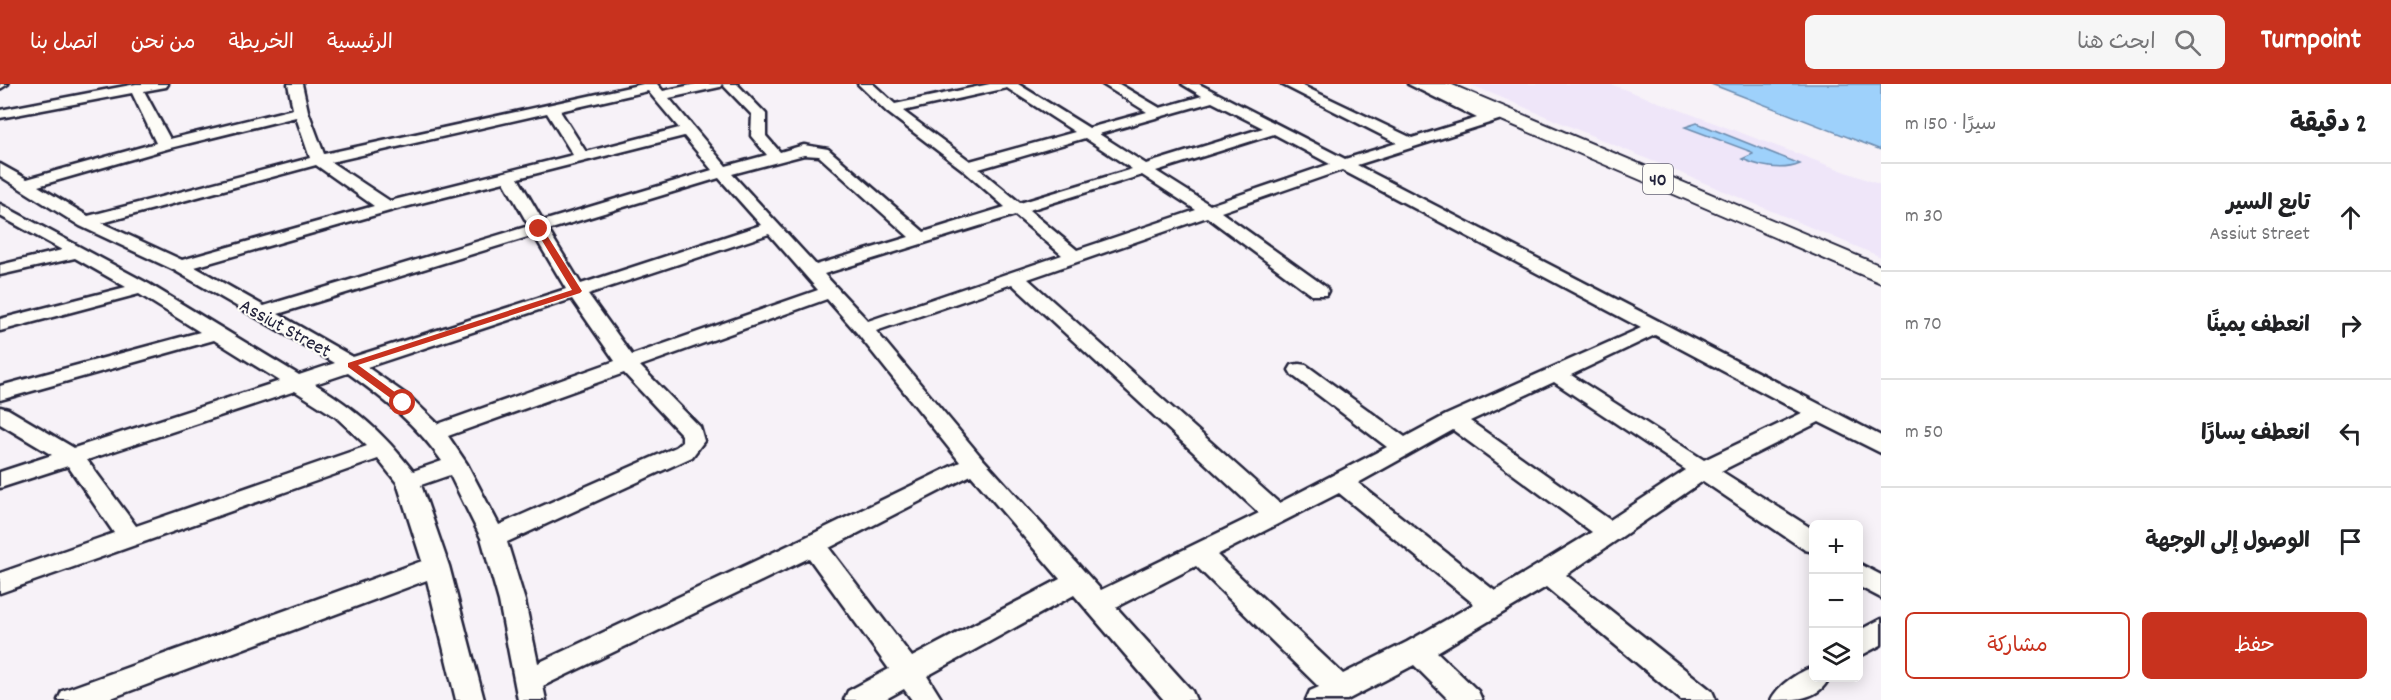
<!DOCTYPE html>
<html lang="ar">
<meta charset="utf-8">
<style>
:root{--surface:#fff;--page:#f6f6f6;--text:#202124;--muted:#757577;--line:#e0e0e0;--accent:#c8321e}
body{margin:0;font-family:Dekko,"Playpen Sans Arabic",sans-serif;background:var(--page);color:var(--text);direction:rtl}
.controls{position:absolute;right:18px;bottom:18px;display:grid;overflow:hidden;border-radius:9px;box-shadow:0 3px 15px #0003}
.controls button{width:54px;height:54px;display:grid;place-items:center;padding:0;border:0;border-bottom:2px solid var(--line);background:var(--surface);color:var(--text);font:30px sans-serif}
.stop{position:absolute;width:18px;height:18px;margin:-14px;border:4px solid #c8321e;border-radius:50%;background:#fff}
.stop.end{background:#c8321e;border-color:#fff;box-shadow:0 2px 6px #0008}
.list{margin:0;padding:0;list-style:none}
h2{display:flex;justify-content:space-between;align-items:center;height:78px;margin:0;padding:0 24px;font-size:26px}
h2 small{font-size:20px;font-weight:400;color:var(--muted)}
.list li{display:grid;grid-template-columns:39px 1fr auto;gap:18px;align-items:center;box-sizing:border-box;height:108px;padding:0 24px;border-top:2px solid var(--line)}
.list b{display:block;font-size:22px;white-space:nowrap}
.list p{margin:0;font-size:20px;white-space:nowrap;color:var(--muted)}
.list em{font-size:20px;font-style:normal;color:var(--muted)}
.actions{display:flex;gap:12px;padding:18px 24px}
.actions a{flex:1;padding:14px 0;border:2px solid var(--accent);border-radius:9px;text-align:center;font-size:21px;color:var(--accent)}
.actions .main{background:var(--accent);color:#fff}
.icon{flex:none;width:33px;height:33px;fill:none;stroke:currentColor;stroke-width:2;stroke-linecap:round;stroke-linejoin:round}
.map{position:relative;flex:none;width:1881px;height:616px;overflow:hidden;direction:ltr}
header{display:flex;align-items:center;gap:36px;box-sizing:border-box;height:84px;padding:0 30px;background:var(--accent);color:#fff}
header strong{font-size:28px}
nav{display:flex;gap:33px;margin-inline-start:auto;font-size:21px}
.search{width:420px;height:54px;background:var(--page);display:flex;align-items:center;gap:15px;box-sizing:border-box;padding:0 21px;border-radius:9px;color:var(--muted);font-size:22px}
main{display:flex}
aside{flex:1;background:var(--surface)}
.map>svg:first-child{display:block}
</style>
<header>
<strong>Turnpoint</strong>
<div class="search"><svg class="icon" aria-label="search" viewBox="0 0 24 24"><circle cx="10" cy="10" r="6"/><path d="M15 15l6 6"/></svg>ابحث هنا</div>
<nav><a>الرئيسية</a><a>الخريطة</a><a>من نحن</a><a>اتصل بنا</a></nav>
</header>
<main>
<aside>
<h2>2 دقيقة<small>سيرًا · 150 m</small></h2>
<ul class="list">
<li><svg class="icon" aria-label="ahead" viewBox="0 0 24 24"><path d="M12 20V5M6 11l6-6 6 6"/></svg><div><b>تابع السير</b><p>Assiut Street</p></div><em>30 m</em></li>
<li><svg class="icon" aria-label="right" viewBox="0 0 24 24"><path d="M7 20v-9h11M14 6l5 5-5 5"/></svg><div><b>انعطف يمينًا</b></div><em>70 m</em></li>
<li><svg class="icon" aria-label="left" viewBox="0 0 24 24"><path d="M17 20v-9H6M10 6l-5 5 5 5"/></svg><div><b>انعطف يسارًا</b></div><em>50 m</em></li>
<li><svg class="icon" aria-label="arrive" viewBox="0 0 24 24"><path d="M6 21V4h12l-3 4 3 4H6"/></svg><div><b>الوصول إلى الوجهة</b></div></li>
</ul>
<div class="actions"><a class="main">حفظ</a><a>مشاركة</a></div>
</aside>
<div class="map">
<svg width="1881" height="616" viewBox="0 0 1881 616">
<rect width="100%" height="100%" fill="#f7f2f8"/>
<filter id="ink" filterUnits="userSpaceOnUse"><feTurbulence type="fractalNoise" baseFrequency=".0167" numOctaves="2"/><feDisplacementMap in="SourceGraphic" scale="12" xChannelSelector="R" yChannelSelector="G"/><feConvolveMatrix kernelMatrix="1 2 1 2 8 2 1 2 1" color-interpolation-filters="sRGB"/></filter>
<g filter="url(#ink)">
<polygon fill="#efe6f9" points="1469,0 1610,0 1881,101 1881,173"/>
<g fill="#9ed1fb" stroke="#6c8bae" stroke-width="1.5">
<polygon points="1711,0 1881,0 1881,66"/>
<path d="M1697,39l103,41c-19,8 -39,3 -58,-5l11,-5 -1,-2 -67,-25z"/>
</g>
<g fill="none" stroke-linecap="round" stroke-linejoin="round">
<g stroke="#22223b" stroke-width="5">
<g id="minor">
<polygon points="0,0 8,0 0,5"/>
<path d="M136,0h32l-2,3 -22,4 26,48 123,-30 -5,-25h14l6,27 16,43 319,-70h14l6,7 33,-7h26l-2,3 -51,11 57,68 41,-11 -16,-19 1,-21 -30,-31h15l29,30v22l14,16 24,-7 24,4 96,83 81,-25 -42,-37 -76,-58 -29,-28h15l22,20 95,-20h28l71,44 58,-16 -45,-28h17l41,24 42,-12 -20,-12h17l146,75 52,-16 -116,-59h18l113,54 65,-20 -69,-34h18l65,29 12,-3 7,4 -2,3 -151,48 524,271v17l-62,-31 -98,49 93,59v22l-9,-2 -102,-69 -137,94 146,116 4,9h-35l-135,-113 -109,65 41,39 4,9h-33l-35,-35 -67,35h-41l4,-9 9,-4 -123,-121 -80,41 76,84 4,9h-32l-90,-105 -147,81 15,24h-30l-8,-11 -20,11h-40l4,-9 41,-22 -80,-111 -266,128 3,14h-28l-19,-99 -18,-63 -31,-63 -29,10 28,81 35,134h-28l-29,-120 -321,120h-48l4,-9 360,-130 -25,-78 -19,-24 -378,134v-20l114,-40 -46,-67 -68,22v-16l52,-17 -52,-31v-17l8,2 66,39 206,-67 -66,-41 -214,60v-14l200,-54 -61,-38 -139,37v-12l126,-32 -51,-29 -75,17v-10l62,-15 -62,-34v-12l149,80 150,91 36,-12 -161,-93 -94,-44 -80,-50v-12l27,15 129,-36 -24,-50 -132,25v-8zM1007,4l68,44 -105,29 -67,-50zM648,7l31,37 -93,24 -26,-41zM1212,18l51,26 -117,36 -47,-30zM547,29l26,42 -183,46 -59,-39zM296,33l14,41 -222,58 -50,-30 132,-38zM1274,50l56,30 -120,41 -54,-34zM684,52l28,34 -169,51 -25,-43zM1085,54l47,31 -112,34 -41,-34zM804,71l15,1 90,81 -93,28 -84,-91zM316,81l58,41 -192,54 -80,-37zM1342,86l299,158 -195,87 -41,22 -99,-72 -7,-1 -7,1 -3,5 3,5 95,72 -108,56 -251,-224 179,-62 105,78h14l2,-4 -2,-4 -105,-75zM1142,91l54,35 -119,40 -48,-40zM719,94l42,47 -180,59 -33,-54zM504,98l25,44 -265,80 -69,-39 198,-57zM1015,131l47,40 -194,66 -44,-47zM769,150l49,56 -186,65 -44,-61zM534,151l32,54 -213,68 -75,-43zM1012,200l247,229 -158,77 -119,-132 -106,-127zM572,215l43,62 -177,63 -27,-26 -44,-31zM827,215l30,34 103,129 -156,76 -266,125 -13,-62 -18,-59 185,-85 12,-16 -4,-14 -60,-61zM1655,251l147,78 -98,47 -133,-85zM348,289c36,26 68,51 94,88l-29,10c-31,-39 -56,-61 -98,-87zM624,289l58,62v7l-6,5 -177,78 -32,-61 -19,-28zM1554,298l132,88 -76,50 -140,-99zM295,307l41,26 31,29 -231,80 -49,-66zM1453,346l139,102 -97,59 -137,-108zM971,391l89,104 -148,78 -83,-109zM1339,409l135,111 -67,38 -64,32 -126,-119z"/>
<polygon points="1858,479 1881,491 1881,514 1858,502"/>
<polygon points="1881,535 1881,561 1858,573 1858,547"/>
<path d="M1814,583v11h15c-10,22 -35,22 -58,22 7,-15 27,-28 43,-33z"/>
</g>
</g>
<g stroke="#22223b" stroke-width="4">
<polygon id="highway" points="1424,0 1450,0 1881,182 1881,199 1427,4"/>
</g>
<use href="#minor" fill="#fdfcf7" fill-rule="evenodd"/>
<use href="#highway" fill="#fdfcf7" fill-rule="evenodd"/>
</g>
</g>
<polygon fill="#c8321e" points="536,143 543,145 582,207 580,209 358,281 407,317 407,321 400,321 348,283 348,279 572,206 535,145"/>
<g text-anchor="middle" stroke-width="4.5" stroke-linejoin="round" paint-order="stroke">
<rect fill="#fdfcf7" stroke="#646373" stroke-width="1.5" x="1643" y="80" width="30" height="30" rx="4.5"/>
<g font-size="18" font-weight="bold" fill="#22223b">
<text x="1658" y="101">40</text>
</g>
<g font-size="20" fill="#22223b" stroke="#fdfcf7">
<text transform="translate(286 243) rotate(29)" y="7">Assiut Street</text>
</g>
</g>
</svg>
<div class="controls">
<button>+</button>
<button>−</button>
<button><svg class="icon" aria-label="layers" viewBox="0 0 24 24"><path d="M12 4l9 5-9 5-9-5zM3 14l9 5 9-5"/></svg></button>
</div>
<div class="stop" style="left:403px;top:319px"></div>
<div class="stop end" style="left:539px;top:145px"></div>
</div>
</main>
